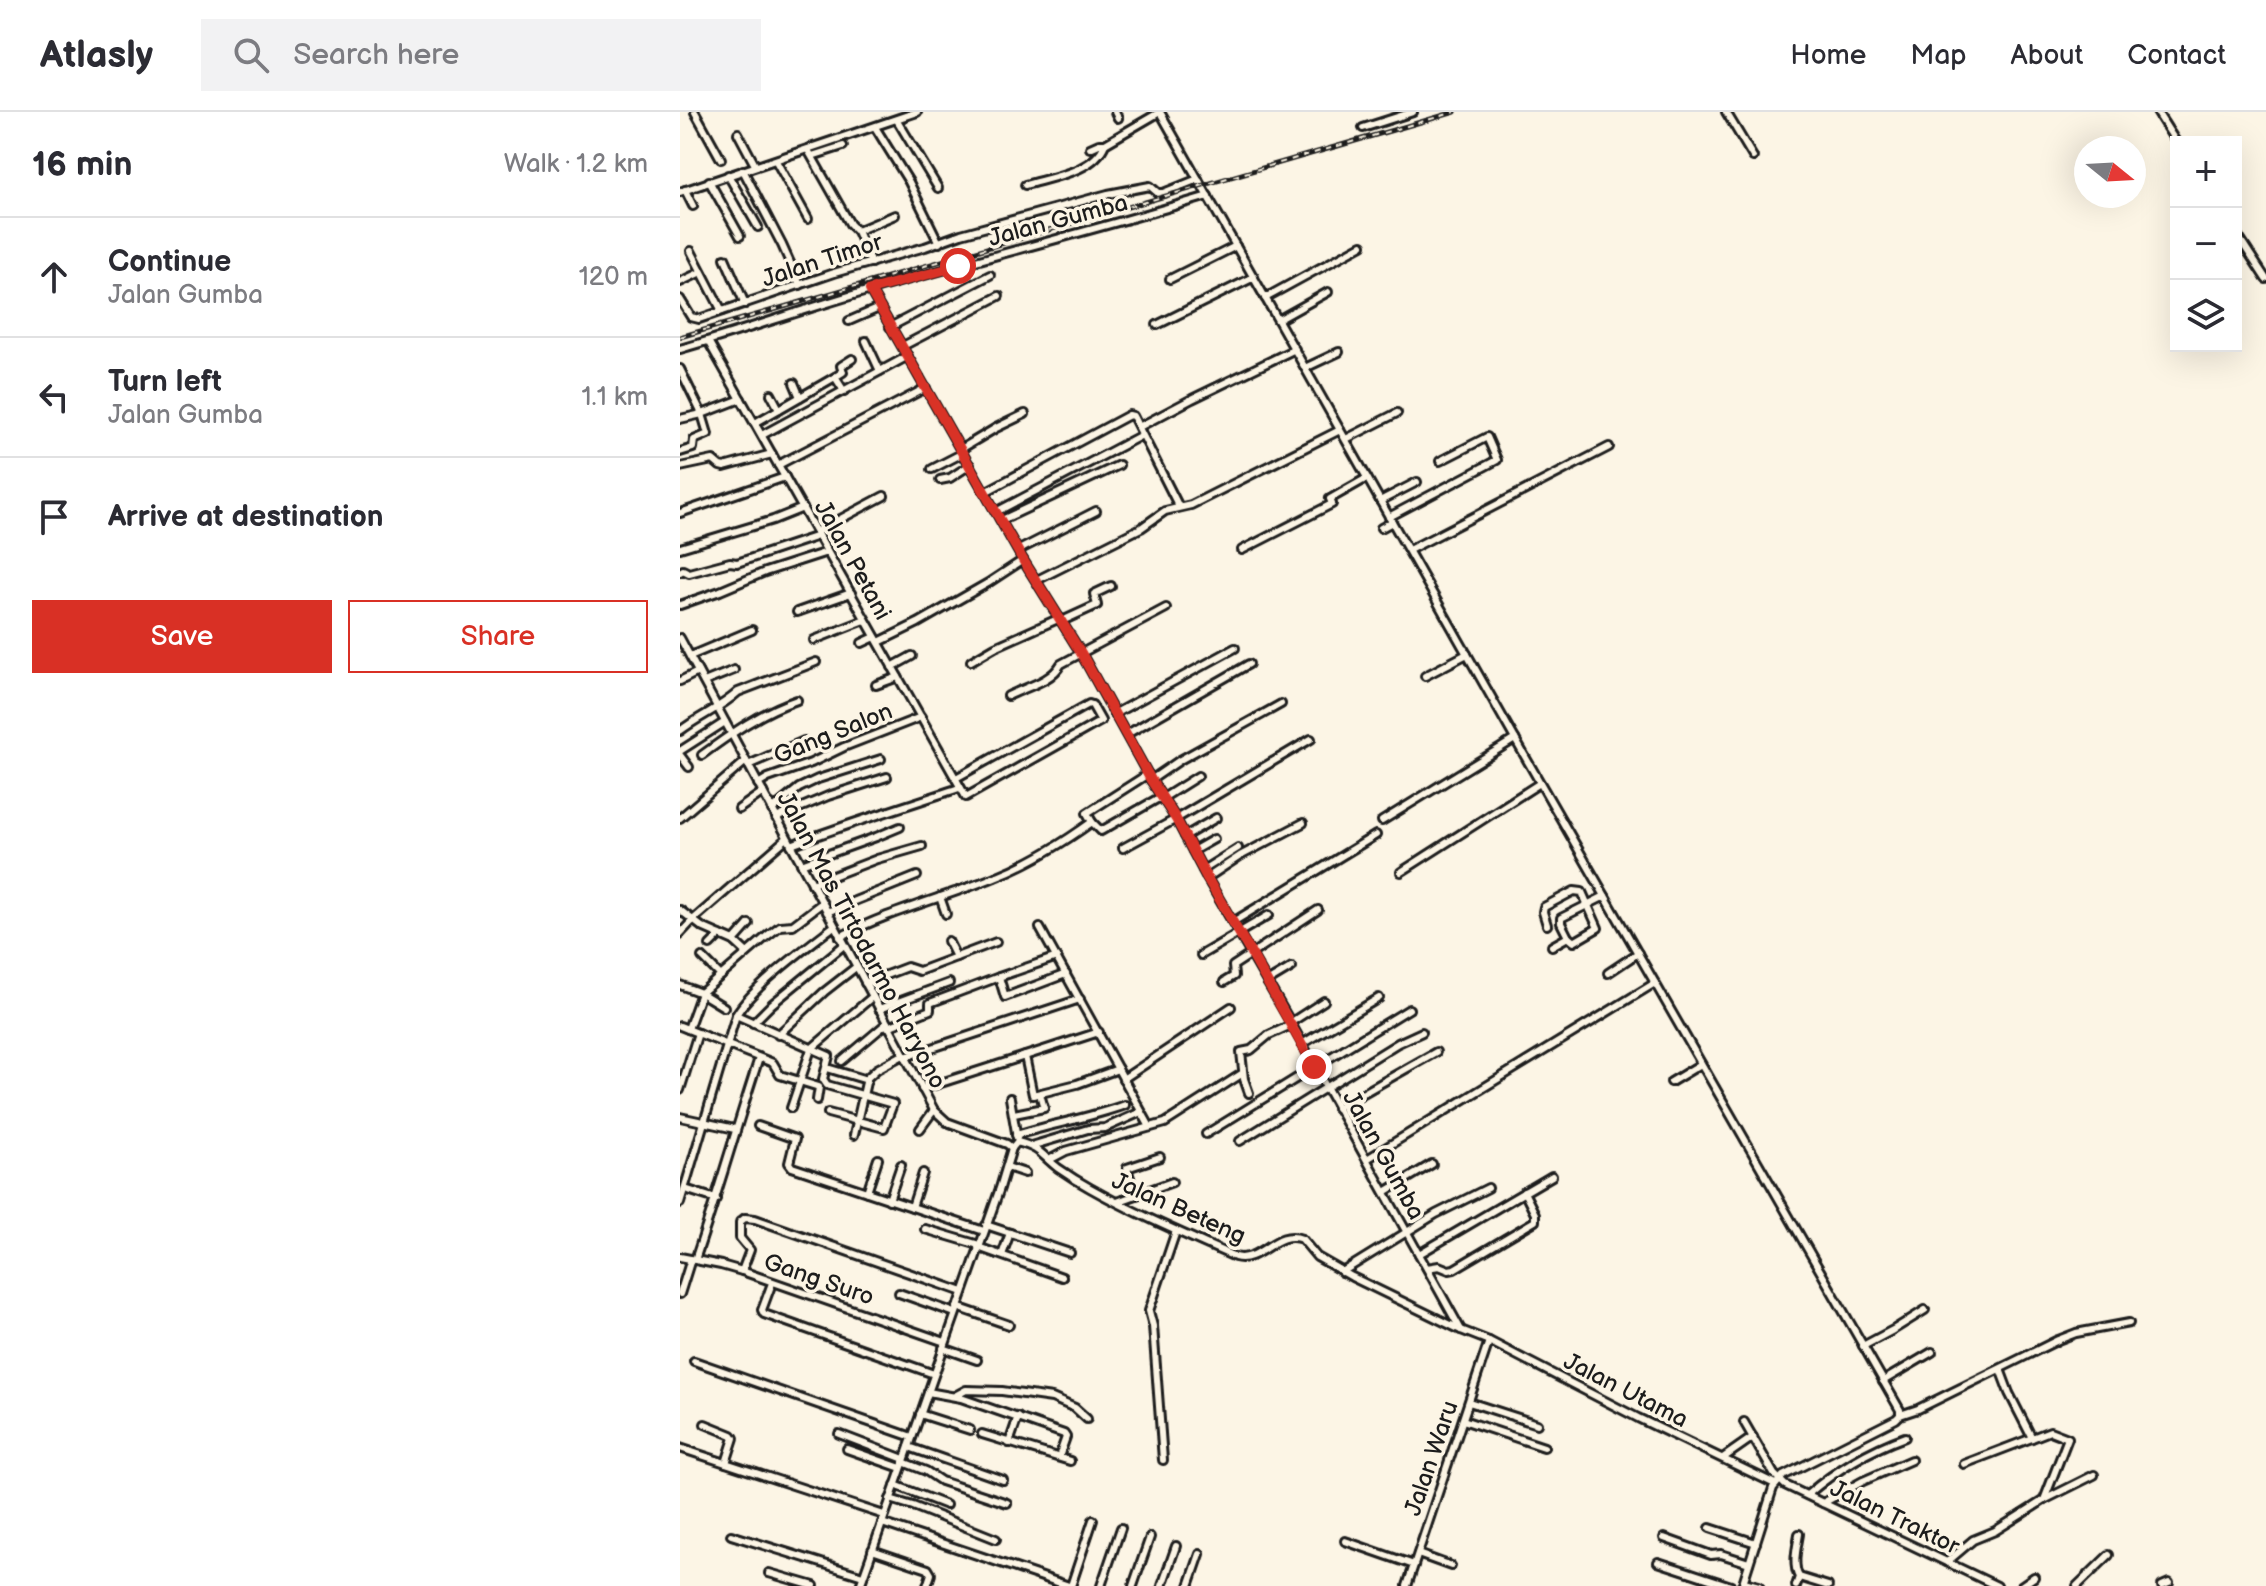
<!DOCTYPE html>
<meta charset="utf-8">
<style>
:root{--surface:#fff;--page:#f2f2f3;--text:#2b2b33;--muted:#7c7c81;--line:#e1e1e2;--accent:#d93025}
body{margin:0;font-family:"Balsamiq Sans",sans-serif;background:var(--page);color:var(--text)}
.controls{position:absolute;right:24px;top:24px;display:grid;overflow:hidden;border-radius:0px;box-shadow:0 8px 32px #0002}
.controls button{width:72px;height:72px;display:grid;place-items:center;padding:0;border:0;border-bottom:2px solid var(--line);background:var(--surface);color:var(--text);font:40px sans-serif}
.compass{position:absolute;left:1394px;top:24px;width:72px;height:72px;border-radius:50%;background:var(--surface);box-shadow:0 8px 32px #0002;rotate:108deg}
.stop{position:absolute;width:24px;height:24px;margin:-18px;border:6px solid #d93025;border-radius:50%;background:#fff}
.stop.end{background:#d93025;border-color:#fff;box-shadow:0 2px 8px #0008}
.list{margin:0;padding:0;list-style:none}
h2{display:flex;justify-content:space-between;align-items:center;height:104px;margin:0;padding:0 32px;font-size:34px}
h2 small{font-size:26px;font-weight:400;color:var(--muted)}
.list li{display:grid;grid-template-columns:52px 1fr auto;gap:24px;align-items:center;box-sizing:border-box;height:120px;padding:0 32px;border-top:2px solid var(--line)}
.list b{display:block;font-size:30px;white-space:nowrap}
.list p{margin:0;font-size:26px;white-space:nowrap;color:var(--muted)}
.list em{font-size:26px;font-style:normal;color:var(--muted)}
.actions{display:flex;gap:16px;padding:24px 32px}
.actions a{flex:1;padding:18px 0;border:2px solid var(--accent);border-radius:0px;text-align:center;font-size:28px;color:var(--accent)}
.actions .main{background:var(--accent);color:#fff}
.icon{flex:none;width:44px;height:44px;fill:none;stroke:currentColor;stroke-width:2;stroke-linecap:round;stroke-linejoin:round}
.map{position:relative;flex:none;width:1586px;height:1474px;overflow:hidden}
header{display:flex;align-items:center;gap:48px;box-sizing:border-box;height:112px;padding:0 40px;background:var(--surface);border-bottom:2px solid var(--line)}
header strong{font-size:38px}
nav{display:flex;gap:44px;margin-inline-start:auto;font-size:28px}
.search{width:560px;height:72px;background:var(--page);display:flex;align-items:center;gap:20px;box-sizing:border-box;padding:0 28px;border-radius:0px;color:var(--muted);font-size:30px}
main{display:flex}
aside{flex:1;background:var(--surface)}
.map>svg:first-child{display:block}
</style>
<header>
<strong>Atlasly</strong>
<div class="search"><svg class="icon" aria-label="search" viewBox="0 0 24 24"><circle cx="10" cy="10" r="6"/><path d="M15 15l6 6"/></svg>Search here</div>
<nav><a>Home</a><a>Map</a><a>About</a><a>Contact</a></nav>
</header>
<main>
<aside>
<h2>16 min<small>Walk · 1.2 km</small></h2>
<ul class="list">
<li><svg class="icon" aria-label="ahead" viewBox="0 0 24 24"><path d="M12 20V5M6 11l6-6 6 6"/></svg><div><b>Continue</b><p>Jalan Gumba</p></div><em>120 m</em></li>
<li><svg class="icon" aria-label="left" viewBox="0 0 24 24"><path d="M17 20v-9H6M10 6l-5 5 5 5"/></svg><div><b>Turn left</b><p>Jalan Gumba</p></div><em>1.1 km</em></li>
<li><svg class="icon" aria-label="arrive" viewBox="0 0 24 24"><path d="M6 21V4h12l-3 4 3 4H6"/></svg><div><b>Arrive at destination</b></div></li>
</ul>
<div class="actions"><a class="main">Save</a><a>Share</a></div>
</aside>
<div class="map">
<svg width="1586" height="1474" viewBox="0 0 1586 1474">
<rect width="100%" height="100%" fill="#fcf5e5"/>
<filter id="ink" filterUnits="userSpaceOnUse"><feTurbulence type="fractalNoise" baseFrequency=".0125" numOctaves="2"/><feDisplacementMap in="SourceGraphic" scale="16" xChannelSelector="R" yChannelSelector="G"/><feConvolveMatrix kernelMatrix="1 2 1 2 8 2 1 2 1" color-interpolation-filters="sRGB"/></filter>
<g filter="url(#ink)">
<g fill="none" stroke-linecap="round" stroke-linejoin="round">
<g stroke="#1c1c1c" stroke-width="12">
<g id="minor">
<polyline points="15,0 41,47"/>
<polyline points="435,0 438,6"/>
<polyline points="480,0 835,627 1220,1298 1220,1303"/>
<polyline points="1046,0 1073,45"/>
<polyline points="1477,0 1496,30"/>
<polyline points="217,8 258,76"/>
<polyline points="195,15 229,70 259,131"/>
<polyline points="683,16 733,0"/>
<polyline points="58,21 75,53"/>
<polyline points="410,36 419,32 425,32"/>
<polyline points="128,38 170,112 177,119 191,151"/>
<polyline points="132,44 163,34"/>
<polyline points="96,49 128,107"/>
<polyline points="63,58 102,133 120,173"/>
<polyline points="48,63 78,115"/>
<polyline points="29,69 60,124"/>
<path d="M345,73c27,-8 69,-13 80,-41l55,-32"/>
<polyline points="5,78 13,94"/>
<polyline points="0,80 237,0"/>
<polyline points="177,119 215,103"/>
<polyline points="1556,121 1586,167"/>
<polyline points="11,139 42,199"/>
<polyline points="45,146 65,192"/>
<polyline points="490,167 556,134"/>
<polyline points="0,170 21,160"/>
<polyline points="190,178 343,448 401,541 471,668 496,707 527,766 608,906 781,1218"/>
<polyline points="585,186 682,133"/>
<polyline points="0,187 11,205 19,207 154,161 245,135 281,122 428,82 470,74 478,81 483,81 518,67"/>
<polyline points="598,208 648,180"/>
<polyline points="169,209 199,196"/>
<polyline points="477,213 574,165"/>
<polyline points="210,215 310,163"/>
<polyline points="28,229 286,685 421,609 412,593 409,592 276,666"/>
<polyline points="186,229 200,259"/>
<polyline points="223,234 319,184"/>
<path d="M0,237c63,-18 124,-40 187,-58 113,-32 228,-61 341,-95"/>
<polyline points="625,256 659,240"/>
<polyline points="0,257 22,302 28,322 14,328 13,336 0,340"/>
<polyline points="155,265 163,260 161,254 172,247"/>
<polyline points="114,271 120,285"/>
<polyline points="91,282 99,297"/>
<polyline points="0,307 22,302 61,287"/>
<polyline points="75,311 155,265 164,279"/>
<polyline points="459,315 512,287 615,237"/>
<polyline points="82,323 228,244"/>
<polyline points="666,327 717,301"/>
<polyline points="281,337 316,316 345,302"/>
<polyline points="98,353 246,276"/>
<polyline points="0,355 33,348 40,354 44,355 92,342"/>
<polyline points="252,357 283,341"/>
<polyline points="260,368 270,366 290,353"/>
<polyline points="305,380 449,303 453,304 499,395"/>
<polyline points="700,389 737,370"/>
<polyline points="316,400 462,323"/>
<polyline points="0,401 105,365"/>
<polyline points="709,405 817,348 807,325 760,349"/>
<polyline points="322,408 439,353"/>
<polyline points="701,416 712,410"/>
<polyline points="136,420 204,384"/>
<polyline points="0,436 93,408 123,396"/>
<polyline points="339,438 416,399"/>
<polyline points="562,438 652,392 650,387 687,366"/>
<polyline points="729,438 929,335"/>
<polyline points="0,460 3,458 9,461 50,450 57,451 138,424"/>
<polyline points="357,468 461,416 485,399 511,393 660,318"/>
<polyline points="0,493 40,479 85,460 147,440"/>
<polyline points="117,500 171,481"/>
<polyline points="382,509 417,493 414,482 431,474"/>
<polyline points="0,526 254,998 267,1010 327,1032 332,1036"/>
<polyline points="134,528 185,508"/>
<polyline points="199,530 238,511 308,471 343,448"/>
<polyline points="182,531 195,525"/>
<polyline points="10,544 72,518"/>
<polyline points="291,549 315,535 380,506"/>
<polyline points="212,555 232,544"/>
<polyline points="745,564 787,542"/>
<polyline points="0,569 18,560"/>
<polyline points="24,570 54,558"/>
<polyline points="196,573 218,565"/>
<path d="M328,584c17,-9 43,-14 53,-32l105,-56"/>
<polyline points="434,602 555,536"/>
<path d="M0,619c19,-15 41,-23 58,-39l78,-30"/>
<polyline points="447,622 569,552"/>
<polyline points="0,639 45,610"/>
<polyline points="0,643 9,655"/>
<path d="M22,643c30,-22 59,-43 95,-55"/>
<polyline points="68,653 124,629"/>
<polyline points="471,668 500,648 601,592"/>
<polyline points="78,672 88,666 131,651 164,635 241,605"/>
<polyline points="59,697 83,680"/>
<polyline points="92,698 119,676 138,667 201,647"/>
<polyline points="0,706 66,649"/>
<polyline points="96,706 148,684 207,665"/>
<polyline points="702,709 835,627"/>
<polyline points="412,710 407,701 468,662"/>
<polyline points="505,724 536,706"/>
<path d="M111,733c56,-21 112,-38 168,-57"/>
<polyline points="443,736 496,707 631,627"/>
<polyline points="513,739 534,727"/>
<polyline points="121,752 196,725 220,715"/>
<polyline points="523,758 558,736"/>
<polyline points="721,760 860,671"/>
<polyline points="527,766 560,744 623,711"/>
<polyline points="132,772 197,747 242,734"/>
<polyline points="260,785 266,802"/>
<polyline points="0,798 22,815 54,829 67,841"/>
<polyline points="147,800 237,764"/>
<polyline points="553,810 696,723"/>
<polyline points="867,813 863,800 864,795 894,779 902,780 918,816 894,830 888,825"/>
<polyline points="360,816 470,1015"/>
<polyline points="0,822 14,807 107,726"/>
<path d="M160,825c49,-26 104,-39 155,-60 34,-13 68,-34 97,-55l9,9 56,-32 6,-1 35,-22"/>
<polyline points="54,829 69,812"/>
<polyline points="268,829 276,845"/>
<polyline points="30,833 40,823"/>
<polyline points="872,834 888,825 881,811 881,806 925,784"/>
<polyline points="521,843 589,803"/>
<polyline points="22,845 41,864"/>
<polyline points="928,861 958,841"/>
<polyline points="319,865 377,845"/>
<polyline points="544,870 554,864 553,854 638,798"/>
<polyline points="587,870 612,855"/>
<polyline points="185,871 227,855 239,859 316,830"/>
<polyline points="0,873 21,881 44,895"/>
<polyline points="199,897 269,871"/>
<path d="M56,903c16,-28 71,-68 98,-89"/>
<polyline points="73,911 92,892 164,833"/>
<polyline points="610,911 644,889"/>
<polyline points="0,914 93,951 100,963 139,975 137,988"/>
<polyline points="208,915 250,898 250,891 319,865 325,885 386,862"/>
<polyline points="8,917 21,881 87,824 100,814 113,813 142,791"/>
<polyline points="98,923 144,880 176,855"/>
<polyline points="622,932 699,886"/>
<polyline points="345,944 419,920"/>
<polyline points="225,945 400,887"/>
<polyline points="162,949 207,911"/>
<polyline points="147,956 187,968"/>
<polyline points="443,967 551,895"/>
<polyline points="991,970 1021,952"/>
<polyline points="242,977 345,944 353,983 397,972 438,957"/>
<polyline points="0,978 18,921"/>
<polyline points="569,981 564,967 561,940 571,938 589,923 611,913"/>
<polyline points="330,986 337,1026"/>
<polyline points="111,996 131,937 192,885"/>
<polyline points="657,996 756,940"/>
<polyline points="334,1002 364,996 360,982"/>
<polyline points="0,1005 55,1017"/>
<polyline points="78,1014 115,1027 109,1051 112,1055 304,1119"/>
<polyline points="240,1017 254,998"/>
<polyline points="526,1022 729,897"/>
<polyline points="174,1023 187,966 197,957 223,943"/>
<path d="M336,1023c36,-11 73,-17 109,-30"/>
<polyline points="560,1029 718,931 742,920"/>
<polyline points="351,1034 408,1017 425,1016 461,1000"/>
<path d="M332,1036l5,-6c24,6 24,13 41,26 10,7 21,14 32,20 46,26 96,47 145,69 25,7 41,-29 67,-18l15,18 35,20 109,53 28,11 149,77 137,66"/>
<polyline points="687,1047 975,871"/>
<polyline points="369,1048 386,1039 485,1011 563,961"/>
<polyline points="327,1055 345,1061"/>
<polyline points="5,1077 36,1087"/>
<polyline points="187,1080 198,1047"/>
<polyline points="705,1080 752,1052"/>
<polyline points="455,1083 447,1056 480,1045"/>
<polyline points="209,1088 221,1053"/>
<polyline points="437,1090 492,1070"/>
<polyline points="0,1091 56,903 149,944 143,967 147,973 213,992 204,1016 148,1001"/>
<polyline points="232,1095 243,1061"/>
<polyline points="306,1113 390,1141"/>
<polyline points="245,1117 299,1133"/>
<polyline points="298,1135 382,1165"/>
<polyline points="739,1142 872,1064"/>
<polyline points="322,1143 330,1121"/>
<polyline points="0,1145 41,1153 62,1159 265,1230"/>
<path d="M15,1148c23,-67 42,-135 64,-202"/>
<polyline points="747,1156 759,1154 769,1158 774,1157 855,1109 855,1102 844,1080"/>
<polyline points="62,1159 70,1138 60,1126 60,1110 65,1106 75,1107 283,1180"/>
<polyline points="662,1160 756,1102 808,1076"/>
<polyline points="92,1171 82,1198 84,1202 254,1262"/>
<polyline points="219,1181 275,1201"/>
<polyline points="0,1182 11,1147"/>
<polyline points="277,1195 329,1213"/>
<polyline points="1183,1234 1213,1218 1245,1198"/>
<polyline points="263,1236 297,1248"/>
<polyline points="14,1249 232,1325"/>
<polyline points="1320,1257 1329,1281 1352,1326 1370,1319 1388,1326 1364,1388"/>
<polyline points="1203,1269 1252,1240"/>
<polyline points="248,1280 281,1286 384,1322 386,1325 379,1345"/>
<polyline points="275,1284 286,1278 322,1279 372,1286 395,1296 407,1307"/>
<polyline points="789,1290 857,1312"/>
<polyline points="240,1302 290,1318"/>
<polyline points="783,1308 864,1335"/>
<polyline points="1064,1310 1094,1362 1105,1373 1317,1474"/>
<polyline points="25,1312 52,1323 54,1326 46,1351"/>
<polyline points="159,1322 224,1347"/>
<polyline points="302,1322 390,1349"/>
<polyline points="329,1331 338,1305"/>
<polyline points="229,1335 323,1368"/>
<polyline points="0,1336 204,1403"/>
<polyline points="167,1337 221,1356"/>
<polyline points="1043,1346 1073,1325"/>
<polyline points="483,1348 473,1214 469,1199 496,1119"/>
<polyline points="223,1350 246,1359 261,1369 327,1391"/>
<polyline points="1284,1352 1352,1326"/>
<polyline points="215,1373 266,1393"/>
<path d="M1127,1383c29,-25 62,-45 98,-58"/>
<polyline points="210,1387 233,1394 316,1427"/>
<polyline points="1143,1391 1183,1369 1231,1348"/>
<polyline points="202,1411 389,1474"/>
<polyline points="1030,1416 1076,1431"/>
<polyline points="51,1423 183,1464"/>
<polyline points="984,1426 1031,1443 1041,1442 1069,1451"/>
<polyline points="665,1429 734,1453"/>
<polyline points="192,1438 248,1457 251,1462 247,1474"/>
<polyline points="738,1442 771,1454"/>
<polyline points="978,1450 1051,1474"/>
<polyline points="1267,1450 1293,1428 1315,1419 1364,1388 1414,1363"/>
<polyline points="89,1461 134,1474"/>
<polyline points="1119,1465 1148,1474"/>
<polyline points="1064,1470 1079,1474"/>
<polyline points="180,1474 320,1076 332,1036"/>
<polyline points="391,1474 413,1408"/>
<polyline points="421,1474 441,1416"/>
<polyline points="453,1474 470,1425"/>
<polyline points="482,1474 496,1434"/>
<polyline points="509,1474 520,1442"/>
<polyline points="727,1474 809,1229"/>
<polyline points="1062,1474 1093,1376 1103,1364 1216,1307 1220,1303 1238,1297 1378,1228 1396,1221 1449,1211"/>
<path d="M1116,1474l3,-9c-7,-12 -2,-30 0,-43"/>
<polyline points="1341,1474 1354,1465"/>
<polyline points="1397,1474 1429,1443"/>
<polyline points="1482,1474 1489,1471"/>
</g>
</g>
<use href="#minor" stroke="#fcf5e5" stroke-width="6"/>
<g stroke="#1c1c1c" stroke-width="5">
<polyline id="rail" points="0,225 775,0"/>
</g>
<use href="#rail" stroke="#fcf5e5" stroke-width="2" stroke-dasharray="6" stroke-linecap="butt"/>
</g>
</g>
<g fill="none" stroke-linecap="round" stroke-linejoin="round" filter="url(#ink)">
<polyline stroke="#d93025" stroke-width="10" points="278,154 190,178 343,448 401,541 471,668 496,707 527,766 571,841 634,955"/>
</g>
<g text-anchor="middle" stroke-width="7" stroke-linejoin="round" paint-order="stroke">
<g font-size="24" fill="#1c1c1c" stroke="#fcf5e5">
<text transform="translate(378 108) rotate(-15)" y="8">Jalan Gumba</text>
<text transform="translate(142 148) rotate(-18)" y="8">Jalan Timor</text>
<text transform="translate(173 448) rotate(61)" y="8">Jalan Petani</text>
<text transform="translate(153 621) rotate(-22)" y="8">Gang Salon</text>
<text transform="translate(182 828) rotate(62)" y="8">Jalan Mas Tirtodarmo Haryono</text>
<text transform="translate(704 1043) rotate(61)" y="8">Jalan Gumba</text>
<text transform="translate(499 1096) rotate(24)" y="8">Jalan Beteng</text>
<text transform="translate(139 1167) rotate(19)" y="8">Gang Suro</text>
<text transform="translate(946 1278) rotate(27)" y="8">Jalan Utama</text>
<text transform="translate(751 1346) rotate(-71)" y="8">Jalan Waru</text>
<text transform="translate(1215 1405) rotate(26)" y="8">Jalan Traktor</text>
</g>
</g>
</svg>
<div class="controls">
<button>+</button>
<button>−</button>
<button><svg class="icon" aria-label="layers" viewBox="0 0 24 24"><path d="M12 4l9 5-9 5-9-5zM3 14l9 5 9-5"/></svg></button>
</div>
<svg class="compass" viewBox="-18 -18 36 36"><path d="M0-13l5 13h-10z" fill="#e53935"/><path d="M0 13l5-13h-10z" fill="#7c7c81"/></svg>
<div class="stop" style="left:278px;top:154px"></div>
<div class="stop end" style="left:634px;top:955px"></div>
</div>
</main>
